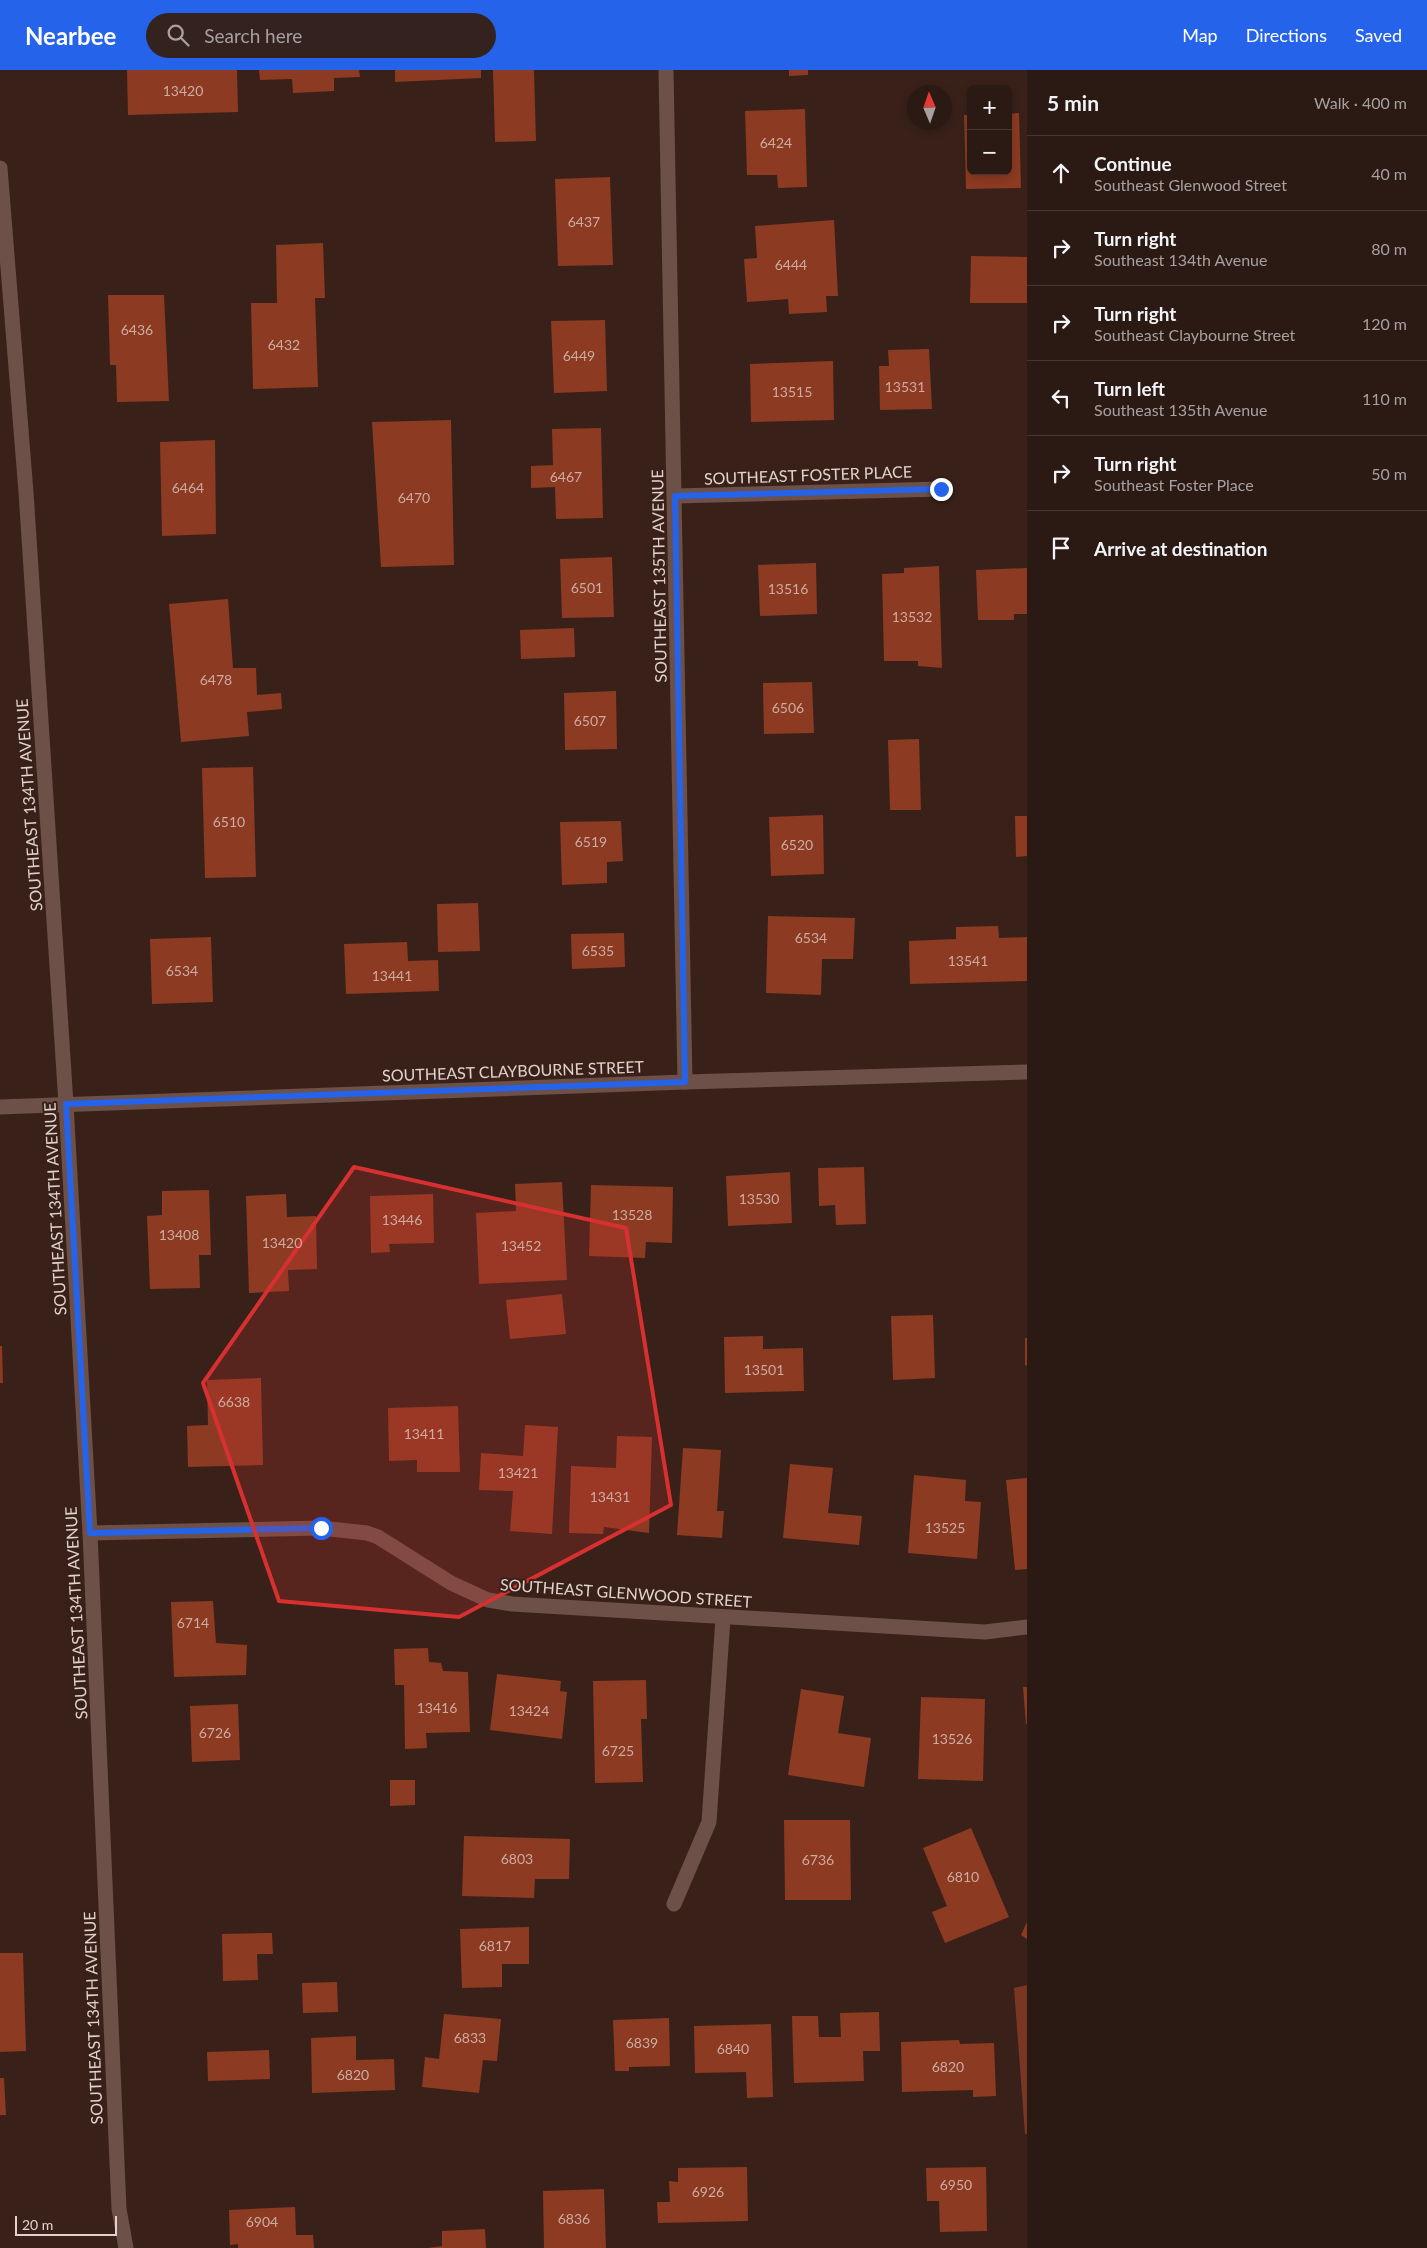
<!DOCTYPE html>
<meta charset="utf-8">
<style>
:root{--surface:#2b1914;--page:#33221d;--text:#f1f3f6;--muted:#a6a0a0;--line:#473834;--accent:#2563eb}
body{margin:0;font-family:Lato,sans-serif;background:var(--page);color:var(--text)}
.controls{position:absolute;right:15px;top:15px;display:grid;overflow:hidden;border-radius:8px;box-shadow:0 2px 8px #0003}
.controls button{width:45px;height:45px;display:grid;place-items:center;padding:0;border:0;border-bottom:1px solid var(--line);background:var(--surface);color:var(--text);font:25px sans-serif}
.compass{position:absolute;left:907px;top:15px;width:45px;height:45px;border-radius:50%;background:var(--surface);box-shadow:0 2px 8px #0003;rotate:358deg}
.scale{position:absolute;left:15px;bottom:12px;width:102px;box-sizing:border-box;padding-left:5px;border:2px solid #e2d1cc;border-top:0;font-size:14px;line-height:18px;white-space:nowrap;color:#e2d1cc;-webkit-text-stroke:4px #39211a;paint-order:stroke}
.stop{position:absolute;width:15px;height:15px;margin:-11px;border:4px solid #2563eb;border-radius:50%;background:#fff}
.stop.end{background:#2563eb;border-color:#fff;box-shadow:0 1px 5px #0008}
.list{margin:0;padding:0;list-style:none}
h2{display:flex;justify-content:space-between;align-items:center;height:65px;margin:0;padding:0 20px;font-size:21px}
h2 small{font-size:16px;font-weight:400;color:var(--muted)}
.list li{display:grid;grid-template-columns:32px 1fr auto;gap:15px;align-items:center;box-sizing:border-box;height:75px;padding:0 20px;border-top:1px solid var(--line)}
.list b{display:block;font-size:19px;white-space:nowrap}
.list p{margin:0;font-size:16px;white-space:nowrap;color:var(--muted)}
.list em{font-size:16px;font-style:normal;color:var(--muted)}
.icon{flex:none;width:28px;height:28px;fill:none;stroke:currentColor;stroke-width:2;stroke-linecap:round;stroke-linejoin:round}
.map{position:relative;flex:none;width:1027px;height:2178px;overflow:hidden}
header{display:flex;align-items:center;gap:30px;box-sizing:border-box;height:70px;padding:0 25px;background:var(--accent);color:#fff}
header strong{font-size:24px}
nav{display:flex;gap:28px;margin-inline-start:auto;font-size:18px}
.search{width:350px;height:45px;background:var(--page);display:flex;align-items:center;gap:12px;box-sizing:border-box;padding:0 18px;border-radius:28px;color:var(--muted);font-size:19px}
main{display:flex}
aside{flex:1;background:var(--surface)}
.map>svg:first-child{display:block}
</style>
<header>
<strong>Nearbee</strong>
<div class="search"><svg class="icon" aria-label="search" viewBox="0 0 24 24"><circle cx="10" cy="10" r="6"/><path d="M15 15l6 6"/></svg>Search here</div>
<nav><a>Map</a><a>Directions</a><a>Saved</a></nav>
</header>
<main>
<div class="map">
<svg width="1027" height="2178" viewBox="0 0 1027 2178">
<rect width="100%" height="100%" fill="#39211a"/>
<polygon fill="#793623" points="1027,1915 1027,2064 1025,2064 1014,1918"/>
<g fill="#8c3a22">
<polygon points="127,0 237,0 238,42 128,45"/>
<polygon points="259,0 359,0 360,7 334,8 334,21 293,23 292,9 260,10"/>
<polygon points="395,0 481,0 481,8 395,12"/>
<polygon points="493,0 534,0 536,71 495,72"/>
<polygon points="789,0 808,0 808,5 789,6"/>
<polygon points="805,39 807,117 778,118 777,105 747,105 745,41"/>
<polygon points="1019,43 1021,118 966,119 964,45 971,45 971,101 1008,101 1008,44"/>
<polygon points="610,107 613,195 558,196 555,109"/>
<polygon points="834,150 838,226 826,226 827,242 789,244 788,229 747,232 744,189 757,188 755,156"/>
<polygon points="323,173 325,228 315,228 318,317 253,319 251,233 277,233 276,175"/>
<polygon points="971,186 1027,187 1027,233 970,233"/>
<polygon points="108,225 164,225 169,331 117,332 116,295 110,295"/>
<polygon points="605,250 607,321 554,323 551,251"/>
<polygon points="929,279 932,339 880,340 879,296 889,296 888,280"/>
<polygon points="833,291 834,350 751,352 750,294"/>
<polygon points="451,350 454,495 381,497 372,352"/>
<polygon points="601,358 603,448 556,449 555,417 531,418 531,396 553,395 552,359"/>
<polygon points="215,370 216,464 162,466 160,372"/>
<polygon points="612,487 614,547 562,548 560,489"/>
<polygon points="816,493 817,544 760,546 758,495"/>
<polygon points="939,496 942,598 918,596 918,591 884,591 882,504 904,503 904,498"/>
<polygon points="1027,498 1027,544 1014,544 1014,550 978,550 976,500"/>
<polygon points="228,529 233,598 256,598 257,625 281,623 282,639 247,642 249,666 181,672 169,534"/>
<polygon points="574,558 575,587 521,589 520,560"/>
<polygon points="812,612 814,663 764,664 763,613"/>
<polygon points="616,621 617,679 565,680 564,623"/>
<polygon points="919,669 921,740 890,740 888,670"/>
<polygon points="253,697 256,807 205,808 202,698"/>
<polygon points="823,745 824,804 771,806 769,747"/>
<polygon points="1015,746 1027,746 1027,786 1016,787"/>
<polygon points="621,751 623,791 607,792 607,813 562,815 560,752"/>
<polygon points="478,833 480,881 438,882 437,834"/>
<polygon points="768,846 855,848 853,889 822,889 821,925 766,923"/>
<polygon points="998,856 999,868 1027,867 1027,911 910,914 909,871 956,869 956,857"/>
<polygon points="624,863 625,897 572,899 571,864"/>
<polygon points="211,867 213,932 152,934 150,869"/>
<polygon points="407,872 408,891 438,890 439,921 346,924 344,874"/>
<polygon points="864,1097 866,1154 836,1155 835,1135 819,1136 818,1098"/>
<polygon points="790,1102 792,1153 728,1156 726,1106"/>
<polygon points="562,1112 567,1210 479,1214 476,1143 516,1141 515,1114"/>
<polygon points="591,1115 673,1117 672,1173 646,1172 645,1188 589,1186"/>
<polygon points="209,1120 211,1185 199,1185 200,1218 150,1219 147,1146 162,1145 162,1121"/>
<polygon points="286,1124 287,1147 316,1146 317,1199 288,1200 289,1221 249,1223 246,1126"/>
<polygon points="433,1124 434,1173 389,1174 390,1182 371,1183 370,1126"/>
<polygon points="562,1224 566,1264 510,1269 506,1230"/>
<polygon points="933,1245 935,1308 893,1310 891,1246"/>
<polygon points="763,1266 763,1279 803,1278 804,1321 725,1323 724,1267"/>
<polygon points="1025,1268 1027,1268 1027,1295 1025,1296"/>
<polygon points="0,1276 2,1276 3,1313 0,1313"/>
<polygon points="261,1308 263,1395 188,1397 187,1356 208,1355 207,1310"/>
<polygon points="458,1336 460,1402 417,1402 417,1390 389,1391 388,1338"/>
<polygon points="525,1355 558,1357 552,1464 510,1461 513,1421 479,1420 481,1383 523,1386"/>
<polygon points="617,1366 652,1367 649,1463 604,1457 603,1464 569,1463 571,1396 616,1398"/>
<polygon points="683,1378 721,1380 717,1441 724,1441 722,1468 677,1465"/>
<polygon points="790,1394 833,1398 828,1443 862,1446 859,1475 783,1468"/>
<polygon points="914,1405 966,1410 965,1431 981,1432 977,1489 908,1483"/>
<polygon points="1027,1408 1027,1499 1015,1500 1006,1410"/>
<polygon points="213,1531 216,1573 247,1575 246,1605 174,1607 171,1532"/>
<polygon points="428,1578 429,1592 441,1593 443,1601 468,1602 470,1662 426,1663 427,1678 405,1679 404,1615 395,1615 394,1579"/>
<polygon points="497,1604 561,1611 560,1621 567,1622 562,1669 490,1660"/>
<polygon points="646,1610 647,1649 641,1649 643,1712 595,1713 593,1611"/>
<polygon points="1023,1617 1027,1617 1027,1654 1026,1654"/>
<polygon points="801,1619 844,1626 838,1663 871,1668 864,1717 788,1705"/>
<polygon points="921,1627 985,1629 983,1711 918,1709"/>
<polygon points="238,1634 240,1690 192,1692 190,1636"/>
<polygon points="390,1710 415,1710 415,1735 390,1736"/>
<polygon points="784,1750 850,1750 851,1830 785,1830"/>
<polygon points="971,1758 1009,1847 945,1873 932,1842 947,1836 923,1778"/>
<polygon points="464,1766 570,1769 569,1809 535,1809 534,1828 462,1826"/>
<polygon points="1027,1852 1027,1869 1021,1865"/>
<polygon points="529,1857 529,1894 502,1894 502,1917 462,1918 460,1859"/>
<polygon points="272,1863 273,1884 257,1884 258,1910 223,1911 222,1864"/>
<polygon points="0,1883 23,1883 26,1981 0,1982"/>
<polygon points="337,1912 338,1942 303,1943 302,1913"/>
<polygon points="879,1942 880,1981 863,1981 864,2011 794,2013 792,1946 818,1946 819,1967 841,1967 840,1943"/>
<polygon points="444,1944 501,1949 497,1991 483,1990 479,2023 422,2017 425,1987 439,1989"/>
<polygon points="669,1948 670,1996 629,1997 629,2001 615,2001 613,1950"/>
<polygon points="771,1954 773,2027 747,2028 746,2002 695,2003 694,1956"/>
<polygon points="356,1966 356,1990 394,1989 395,2020 312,2023 311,1968"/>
<polygon points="959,1970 960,1974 994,1973 996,2026 973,2027 973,2020 902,2022 901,1972"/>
<polygon points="269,1980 270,2009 208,2011 207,1982"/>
<polygon points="0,2008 4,2008 6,2045 0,2045"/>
<polygon points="747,2097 748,2151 658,2153 657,2132 670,2132 669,2111 678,2112 678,2098"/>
<polygon points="986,2097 987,2161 940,2162 939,2131 927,2131 926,2098"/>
<polygon points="604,2119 606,2178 544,2178 543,2121"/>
<polygon points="295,2137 296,2165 313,2165 314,2178 238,2178 238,2174 230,2175 229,2140"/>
<polygon points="485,2159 486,2178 428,2178 442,2176 442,2161"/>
</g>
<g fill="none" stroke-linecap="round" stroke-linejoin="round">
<g stroke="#6d5048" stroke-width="15">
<polyline points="666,0 685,1012"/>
<polyline points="0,98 26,422 66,1034 90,1463 119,2139 126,2178"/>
<polyline points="675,426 941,419"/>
<polyline points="0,1037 685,1012 1027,1002"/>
<polyline points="90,1463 321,1458 367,1463 378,1467 451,1513 488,1530 512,1534 985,1562 1027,1557"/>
<polyline points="674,1834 709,1752 723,1548"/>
</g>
</g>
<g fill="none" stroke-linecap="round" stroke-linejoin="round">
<polyline stroke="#2563eb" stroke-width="6" points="321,1458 90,1463 66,1034 685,1012 675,426 941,419"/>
</g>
<path fill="#d73030" fill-opacity="0.2" stroke="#d73030" stroke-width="4" stroke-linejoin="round" d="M354,1097l272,61 45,277 -212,112 -180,-16 -76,-218z"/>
<g text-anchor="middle" stroke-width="4" stroke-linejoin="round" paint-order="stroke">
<g font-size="14" fill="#ccaba2">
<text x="183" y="26">13420</text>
<text x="776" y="78">6424</text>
<text x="584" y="157">6437</text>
<text x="791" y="200">6444</text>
<text x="137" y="265">6436</text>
<text x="284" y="280">6432</text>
<text x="579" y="291">6449</text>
<text x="905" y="322">13531</text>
<text x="792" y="327">13515</text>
<text x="566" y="412">6467</text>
<text x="188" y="423">6464</text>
<text x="414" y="433">6470</text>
<text x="587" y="523">6501</text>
<text x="788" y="524">13516</text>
<text x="912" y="552">13532</text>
<text x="216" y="615">6478</text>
<text x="788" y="643">6506</text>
<text x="590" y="656">6507</text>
<text x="229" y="757">6510</text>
<text x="591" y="777">6519</text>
<text x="797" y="780">6520</text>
<text x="811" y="873">6534</text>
<text x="598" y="886">6535</text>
<text x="968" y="896">13541</text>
<text x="182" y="906">6534</text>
<text x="392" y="911">13441</text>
<text x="759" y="1134">13530</text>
<text x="632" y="1150">13528</text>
<text x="402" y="1155">13446</text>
<text x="179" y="1170">13408</text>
<text x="282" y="1178">13420</text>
<text x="521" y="1181">13452</text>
<text x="764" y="1305">13501</text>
<text x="234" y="1337">6638</text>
<text x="424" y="1369">13411</text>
<text x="518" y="1408">13421</text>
<text x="610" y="1432">13431</text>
<text x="945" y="1463">13525</text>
<text x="193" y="1558">6714</text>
<text x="437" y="1643">13416</text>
<text x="529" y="1646">13424</text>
<text x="215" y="1668">6726</text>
<text x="952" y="1674">13526</text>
<text x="618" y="1686">6725</text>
<text x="517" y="1794">6803</text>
<text x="818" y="1795">6736</text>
<text x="963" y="1812">6810</text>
<text x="495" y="1881">6817</text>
<text x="470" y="1973">6833</text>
<text x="642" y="1978">6839</text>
<text x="733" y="1984">6840</text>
<text x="948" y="2002">6820</text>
<text x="353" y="2010">6820</text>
<text x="956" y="2120">6950</text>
<text x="708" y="2127">6926</text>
<text x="574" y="2154">6836</text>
<text x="262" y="2157">6904</text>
</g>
<g font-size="16" fill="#e2d1cc" stroke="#39211a">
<text transform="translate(808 405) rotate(-2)" y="6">SOUTHEAST FOSTER PLACE</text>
<text transform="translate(659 506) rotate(-91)" y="6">SOUTHEAST 135TH AVENUE</text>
<text transform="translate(29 735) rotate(-94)" y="6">SOUTHEAST 134TH AVENUE</text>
<text transform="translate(513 1001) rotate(-2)" y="6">SOUTHEAST CLAYBOURNE STREET</text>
<text transform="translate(55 1139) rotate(-93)" y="6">SOUTHEAST 134TH AVENUE</text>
<text transform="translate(626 1523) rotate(4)" y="6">SOUTHEAST GLENWOOD STREET</text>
<text transform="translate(76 1543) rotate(-93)" y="6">SOUTHEAST 134TH AVENUE</text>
<text transform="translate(93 1948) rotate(-92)" y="6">SOUTHEAST 134TH AVENUE</text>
</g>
</g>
</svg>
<div class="controls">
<button>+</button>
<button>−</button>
</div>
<svg class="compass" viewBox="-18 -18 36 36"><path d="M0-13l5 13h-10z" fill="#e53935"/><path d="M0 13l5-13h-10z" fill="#a6a0a0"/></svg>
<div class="scale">20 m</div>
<div class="stop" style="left:321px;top:1458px"></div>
<div class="stop end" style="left:941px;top:419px"></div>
</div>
<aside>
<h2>5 min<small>Walk · 400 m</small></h2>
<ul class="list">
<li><svg class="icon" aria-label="ahead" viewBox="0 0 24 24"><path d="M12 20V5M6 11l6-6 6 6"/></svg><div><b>Continue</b><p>Southeast Glenwood Street</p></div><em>40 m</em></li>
<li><svg class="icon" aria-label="right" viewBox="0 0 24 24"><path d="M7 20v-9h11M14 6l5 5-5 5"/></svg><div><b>Turn right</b><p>Southeast 134th Avenue</p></div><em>80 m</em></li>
<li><svg class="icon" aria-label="right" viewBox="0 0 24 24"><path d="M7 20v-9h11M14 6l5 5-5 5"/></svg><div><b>Turn right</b><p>Southeast Claybourne Street</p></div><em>120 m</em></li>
<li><svg class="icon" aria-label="left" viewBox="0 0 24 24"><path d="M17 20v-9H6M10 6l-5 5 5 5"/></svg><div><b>Turn left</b><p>Southeast 135th Avenue</p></div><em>110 m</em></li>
<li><svg class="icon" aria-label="right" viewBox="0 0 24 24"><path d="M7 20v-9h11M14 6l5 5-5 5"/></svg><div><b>Turn right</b><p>Southeast Foster Place</p></div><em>50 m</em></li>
<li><svg class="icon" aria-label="arrive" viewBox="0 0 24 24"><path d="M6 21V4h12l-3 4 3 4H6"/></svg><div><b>Arrive at destination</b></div></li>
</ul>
</aside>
</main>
